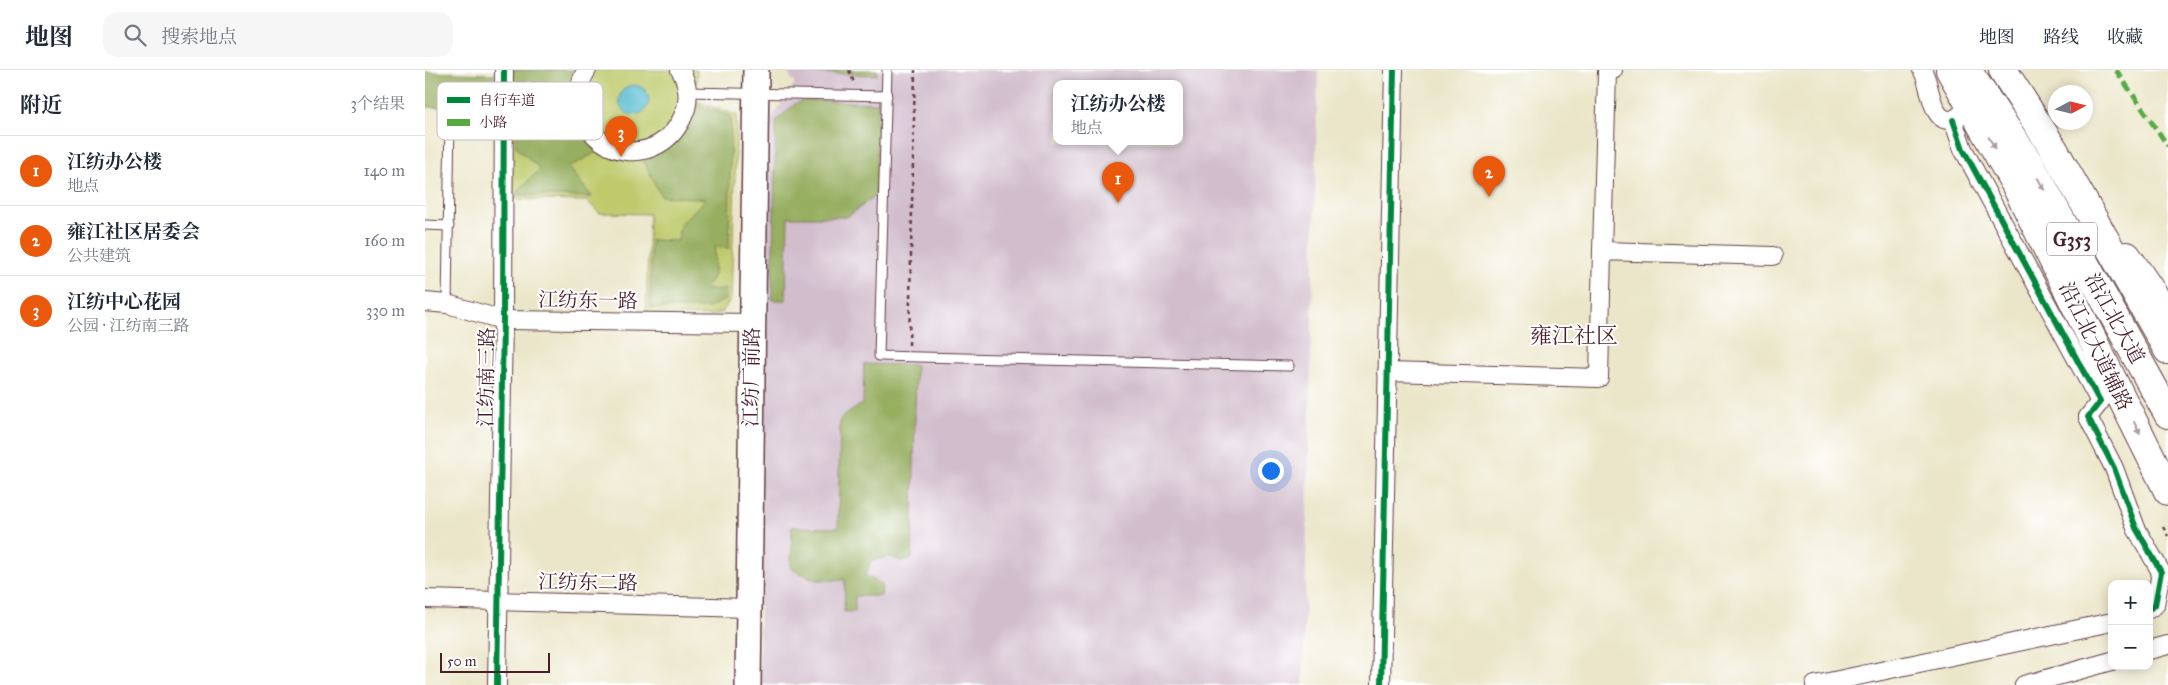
<!DOCTYPE html>
<html lang="zh">
<meta charset="utf-8">
<style>
:root{--surface:#fff;--page:#f6f6f7;--text:#1f2937;--muted:#747a83;--line:#e0e1e3;--accent:#ea580c}
body{margin:0;font-family:"IM FELL Great Primer","Noto Serif SC",serif;background:var(--page);color:var(--text)}
.controls{position:absolute;right:15px;bottom:15px;display:grid;overflow:hidden;border-radius:10px;box-shadow:0 2px 12px #0003}
.controls button{width:45px;height:45px;display:grid;place-items:center;padding:0;border:0;border-bottom:1px solid var(--line);background:var(--surface);color:var(--text);font:25px sans-serif}
.compass{position:absolute;left:1623px;top:15px;width:45px;height:45px;border-radius:50%;background:var(--surface);box-shadow:0 2px 12px #0003;rotate:83deg}
.scale{position:absolute;left:15px;bottom:12px;width:110px;box-sizing:border-box;padding-left:5px;border:2px solid #4a1f2b;border-top:0;font-size:14px;line-height:18px;white-space:nowrap;color:#4a1f2b;-webkit-text-stroke:4px #fff;paint-order:stroke}
.you{position:absolute;left:845px;top:400px;width:18px;height:18px;margin:-12px;border:4px solid #fff;border-radius:50%;background:#1a73e8;box-shadow:0 0 0 8px #1a73e833}
.badge{display:grid;place-items:center;width:32px;height:32px;border-radius:50%;background:var(--accent);color:#fff;font-size:16px;font-weight:700}
.pin{position:absolute;translate:-50% -41px;filter:drop-shadow(0 1px 2px #0008)}
.pin::after{content:'';position:absolute;top:26px;width:18px;height:15px;background:inherit;clip-path:polygon(0 0,100% 0,50% 100%)}
.popup{position:absolute;left:628px;top:10px;width:130px;height:65px;box-sizing:border-box;display:grid;place-content:center;border-radius:10px;background:var(--surface);filter:drop-shadow(0 1px 4px #0005);font-size:16px;white-space:nowrap;color:var(--muted)}
.popup b{font-size:19px;color:var(--text)}
.popup::after{content:'';position:absolute;left:50%;top:100%;margin-left:-10px;border:10px solid transparent;border-top-color:var(--surface)}
.list{margin:0;padding:0;list-style:none}
h2{display:flex;justify-content:space-between;align-items:center;height:65px;margin:0;padding:0 20px;font-size:21px}
h2 small{font-size:16px;font-weight:400;color:var(--muted)}
.list li{display:grid;grid-template-columns:32px 1fr auto;gap:15px;align-items:center;box-sizing:border-box;height:70px;padding:0 20px;border-top:1px solid var(--line)}
.list b{display:block;font-size:19px;white-space:nowrap}
.list p{margin:0;font-size:16px;white-space:nowrap;color:var(--muted)}
.list em{font-size:16px;font-style:normal;color:var(--muted)}
.icon{flex:none;width:28px;height:28px;fill:none;stroke:currentColor;stroke-width:2;stroke-linecap:round;stroke-linejoin:round}
.map{position:relative;flex:none;width:1743px;height:615px;overflow:hidden}
header{display:flex;align-items:center;gap:30px;box-sizing:border-box;height:70px;padding:0 25px;background:var(--surface);border-bottom:1px solid var(--line)}
header strong{font-size:24px}
nav{display:flex;gap:28px;margin-inline-start:auto;font-size:18px}
.search{width:350px;height:45px;background:var(--page);display:flex;align-items:center;gap:12px;box-sizing:border-box;padding:0 18px;border-radius:15px;color:var(--muted);font-size:19px}
main{display:flex}
aside{flex:1;background:var(--surface)}
.map>svg:first-child{display:block}
</style>
<header>
<strong>地图</strong>
<div class="search"><svg class="icon" aria-label="search" viewBox="0 0 24 24"><circle cx="10" cy="10" r="6"/><path d="M15 15l6 6"/></svg>搜索地点</div>
<nav><a>地图</a><a>路线</a><a>收藏</a></nav>
</header>
<main>
<aside>
<h2>附近<small>3个结果</small></h2>
<ul class="list">
<li><span class="badge">1</span><div><b>江纺办公楼</b><p>地点</p></div><em>140 m</em></li>
<li><span class="badge">2</span><div><b>雍江社区居委会</b><p>公共建筑</p></div><em>160 m</em></li>
<li><span class="badge">3</span><div><b>江纺中心花园</b><p>公园 · 江纺南三路</p></div><em>330 m</em></li>
</ul>
</aside>
<div class="map">
<svg width="1743" height="615" viewBox="0 0 1743 615">
<rect width="100%" height="100%" fill="#fff"/>
<filter id="ink" filterUnits="userSpaceOnUse"><feTurbulence type="fractalNoise" baseFrequency=".02" numOctaves="2"/><feDisplacementMap in="SourceGraphic" scale="10" xChannelSelector="R" yChannelSelector="G"/><feConvolveMatrix kernelMatrix="1 2 1 2 8 2 1 2 1" color-interpolation-filters="sRGB"/></filter>
<filter id="wash" filterUnits="userSpaceOnUse"><feTurbulence type="fractalNoise" baseFrequency=".0096" numOctaves="4" result="noise"/><feDisplacementMap in="SourceGraphic" scale="20" xChannelSelector="R" yChannelSelector="G"/><feGaussianBlur stdDeviation="1.12" result="paint"/><feColorMatrix in="noise" values="0 0 0 0 0 0 0 0 0 0 0 0 0 0 0 0 0 1.4 0 .05"/><feComposite in="paint" operator="in"/></filter>
<g filter="url(#wash)">
<rect width="100%" height="100%" fill="#ebe6c9"/>
<path fill="#d1bdcc" fill-rule="evenodd" d="M360,0h533l-15,615h-544l5,-555 31,-47zM632,14h122v58h-122z"/>
<polygon fill="#beca6c" stroke="#84744c" points="83,0 272,0 271,31 312,45 306,229 297,242 287,246 221,244 224,144 174,143 162,131 81,129"/>
<g fill="#96ae60" stroke="#706646">
<polygon points="88,0 156,0 146,16 87,18"/>
<polygon points="378,0 452,0 452,5 389,3"/>
<polygon points="0,2 69,4 68,39 0,37"/>
<polygon points="380,30 453,33 451,125 422,147 363,147 361,230 347,230 351,51 370,34"/>
<polygon points="114,32 147,34 172,82 144,97 167,127 89,125 115,99 91,77 91,56"/>
<polygon points="269,34 306,46 304,178 290,177 289,205 280,220 301,219 301,229 283,238 225,238 226,170 253,171 255,154 281,129 236,126 218,90 253,72"/>
<polygon points="439,294 491,295 487,489 477,491 465,487 446,491 440,506 457,514 456,526 430,526 430,542 419,542 420,510 391,510 366,499 367,457 413,458 415,349 438,333"/>
</g>
<circle fill="#53bbd0" stroke="#4e6d7e" cx="209" cy="30" r="15"/>
</g>
<g filter="url(#ink)">
<g fill="none" stroke-linecap="round" stroke-linejoin="round">
<g stroke="#623d43" stroke-width="11">
<g id="service">
<polyline points="462,0 454,286 864,296"/>
<polyline points="263,22 462,26"/>
<polyline points="0,155 24,156"/>
<polyline points="22,234 25,48"/>
</g>
</g>
<g stroke="#623d43" stroke-width="20">
<g id="minor">
<path d="M162,0c-6,8 -8,19 -7,29 4,61 81,72 104,15 6,-13 4,-32 -4,-44"/>
<path d="M1497,0c9,12 8,52 29,50 5,-1 7,-3 10,-6"/>
<polyline points="79,22 154,22"/>
<polyline points="1528,50 1538,79 1675,332 1663,347 1689,398 1711,458 1736,502 1730,535 1724,539"/>
<polyline points="1177,181 1182,2 1188,0"/>
<polyline points="0,232 22,234 78,250 327,253"/>
<polyline points="962,302 1174,308 1177,181 1348,186"/>
<polyline points="0,529 324,538"/>
<polyline points="1724,580 1743,575"/>
<polyline points="72,615 78,250 79,0"/>
<polyline points="956,615 969,0"/>
<polyline points="1390,615 1687,552"/>
<polyline points="1599,615 1687,591"/>
</g>
</g>
<g stroke="#623d43" stroke-width="28">
<polyline id="secondary" points="323,615 331,0"/>
</g>
<g stroke="#623d43" stroke-width="30">
<g id="primary">
<polyline points="1525,0 1590,114 1743,421"/>
<polyline points="1702,186 1743,246"/>
</g>
</g>
<g stroke="#623d43" stroke-width="30">
<g id="trunk">
<polyline points="1542,0 1605,94 1743,344"/>
<polyline points="1578,0 1628,78 1743,280"/>
</g>
</g>
<g stroke="#623d43" stroke-width="2.5" stroke-dasharray="4 4" stroke-linecap="butt">
<polyline points="424,0 430,15"/>
<polyline points="484,275 490,0"/>
<polyline points="1738,457 1743,466"/>
</g>
<use href="#service" stroke="#fff" stroke-width="9"/>
<use href="#minor" stroke="#fff" stroke-width="18"/>
<use href="#secondary" stroke="#fff" stroke-width="25"/>
<use href="#primary" stroke="#fff" stroke-width="28"/>
<use href="#trunk" stroke="#fff" stroke-width="28"/>
<polyline stroke="#57aa44" stroke-width="5" stroke-dasharray="10 5" stroke-linecap="butt" points="1691,0 1743,76"/>
<g stroke="#fff" stroke-width="9">
<g id="cycleway">
<polyline points="1528,50 1538,79 1675,332 1663,347 1689,398 1711,458 1736,502 1730,535 1724,539"/>
<polyline points="72,615 78,250 79,0"/>
<polyline points="956,615 969,0"/>
</g>
</g>
<use href="#cycleway" stroke="#00873e" stroke-width="6"/>
</g>
<defs><path id="oneway-solid" d="M-6-.8H1V-3.2L6.5 0L1 3.2V.8H-6Z" transform="scale(1.25)"/></defs>
<g fill="#ae9aa0">
<use href="#oneway-solid" transform="translate(1567 73) rotate(60)"/>
<use href="#oneway-solid" transform="translate(1616 114) rotate(61)"/>
<use href="#oneway-solid" transform="translate(1712 358) rotate(64)"/>
</g>
</g>
<g text-anchor="middle" stroke-width="4" stroke-linejoin="round" paint-order="stroke">
<rect fill="#fff" stroke="#80626b" stroke-width="1" x="1622" y="152.5" width="50" height="33" rx="4"/>
<g font-size="19" font-weight="bold" fill="#4a1f2b">
<text x="1647" y="176">G353</text>
</g>
<g font-size="20" fill="#4a1f2b" stroke="#fff">
<text transform="translate(163 230) rotate(1)" y="7">江纺东一路</text>
<text transform="translate(1690 248) rotate(61)" y="7">沿江北大道</text>
<text transform="translate(1671 276) rotate(64)" y="7">沿江北大道辅路</text>
<text transform="translate(61 307) rotate(-89)" y="7">江纺南三路</text>
<text transform="translate(326 307) rotate(-89)" y="7">江纺厂前路</text>
<text transform="translate(163 512) rotate(1)" y="7">江纺东二路</text>
</g>
<g font-size="22" fill="#4a1f2b" stroke="#fff">
<text x="1149" y="273">雍江社区</text>
</g>
</g>
<rect x="12" y="12" width="166" height="58" rx="8" fill="#fff" stroke="#c9bcbf" stroke-width="1"/>
<rect x="22" y="27" width="23" height="6" fill="#00873e"/>
<rect x="22" y="49" width="23" height="7" fill="#57aa44"/>
<g font-size="14" fill="#4a1f2b">
<text x="54" y="35">自行车道</text>
<text x="54" y="57">小路</text>
</g>
</svg>
<div class="controls">
<button>+</button>
<button>−</button>
</div>
<svg class="compass" viewBox="-18 -18 36 36"><path d="M0-13l5 13h-10z" fill="#e53935"/><path d="M0 13l5-13h-10z" fill="#747a83"/></svg>
<div class="scale">50 m</div>
<div class="you"></div>
<div class="pin badge" style="left:693px;top:133px">1</div>
<div class="popup"><b>江纺办公楼</b>地点</div>
<div class="pin badge" style="left:1064px;top:127px">2</div>
<div class="pin badge" style="left:196px;top:87px">3</div>
</div>
</main>
